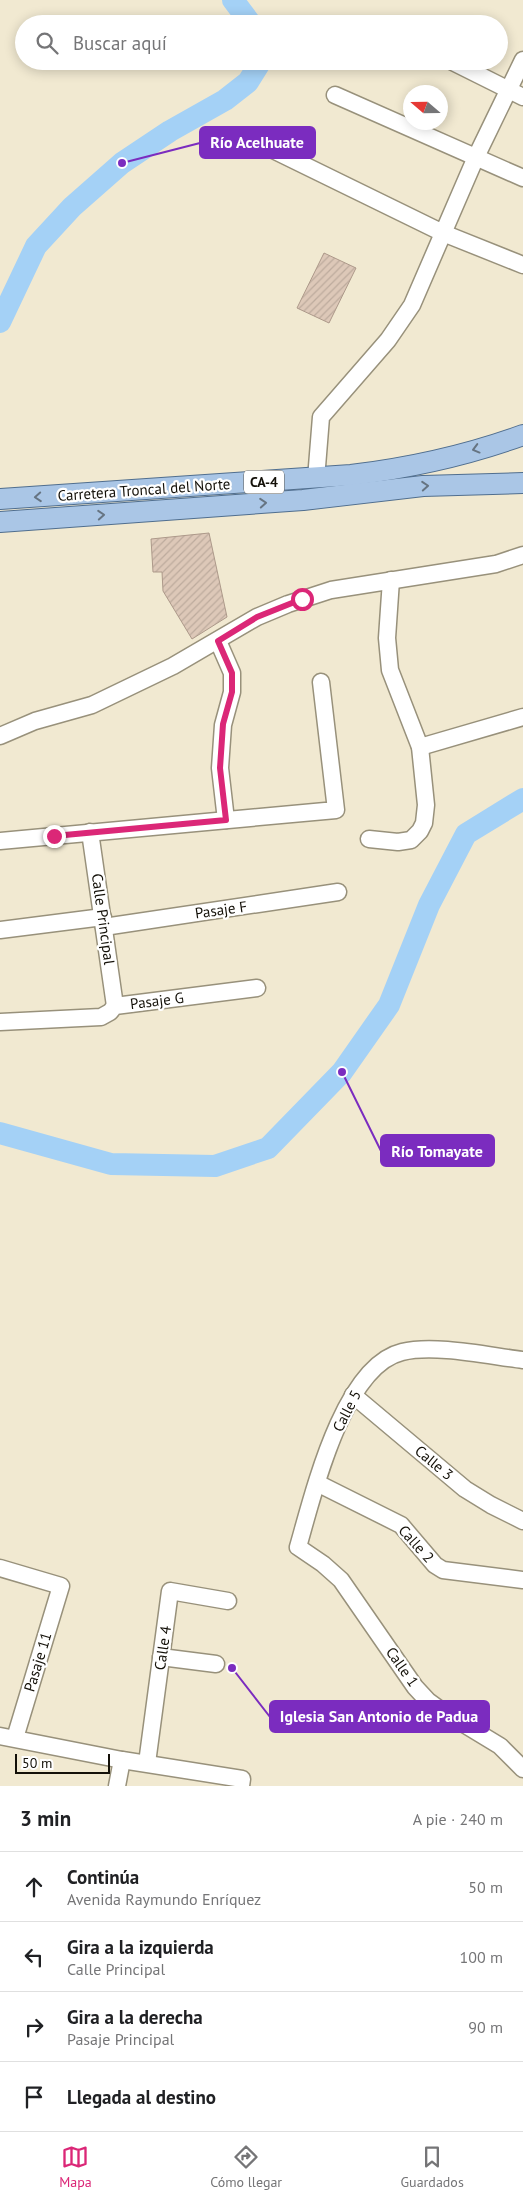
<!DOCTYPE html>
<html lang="es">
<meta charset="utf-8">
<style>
:root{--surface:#fff;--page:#f6f6f6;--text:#202124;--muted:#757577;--line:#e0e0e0;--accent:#db2777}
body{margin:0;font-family:"PT Sans",sans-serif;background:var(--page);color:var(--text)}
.compass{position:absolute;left:403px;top:85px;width:45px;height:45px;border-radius:50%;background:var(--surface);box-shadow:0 2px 12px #0003;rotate:290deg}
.scale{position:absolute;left:15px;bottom:12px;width:95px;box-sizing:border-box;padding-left:5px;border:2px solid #131008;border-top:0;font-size:14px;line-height:18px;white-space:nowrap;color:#131008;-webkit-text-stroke:4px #fff;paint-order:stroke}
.stop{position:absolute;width:15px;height:15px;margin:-11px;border:4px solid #db2777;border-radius:50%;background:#fff}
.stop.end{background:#db2777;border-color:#fff;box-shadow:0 1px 5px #0008}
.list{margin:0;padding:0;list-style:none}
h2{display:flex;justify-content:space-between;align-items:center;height:65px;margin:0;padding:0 20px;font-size:21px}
h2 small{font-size:16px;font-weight:400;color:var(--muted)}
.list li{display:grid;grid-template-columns:32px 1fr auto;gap:15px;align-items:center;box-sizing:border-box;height:70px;padding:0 20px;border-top:1px solid var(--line)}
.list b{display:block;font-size:19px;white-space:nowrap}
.list p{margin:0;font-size:16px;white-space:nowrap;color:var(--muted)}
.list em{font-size:16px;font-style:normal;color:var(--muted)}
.icon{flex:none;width:28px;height:28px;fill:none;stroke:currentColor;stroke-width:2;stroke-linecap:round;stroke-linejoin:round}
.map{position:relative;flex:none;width:523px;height:1786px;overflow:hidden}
.search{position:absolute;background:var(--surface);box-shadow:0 2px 12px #0003;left:15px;right:15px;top:15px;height:55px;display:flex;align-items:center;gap:12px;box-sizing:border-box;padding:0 18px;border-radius:28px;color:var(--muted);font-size:19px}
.sheet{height:345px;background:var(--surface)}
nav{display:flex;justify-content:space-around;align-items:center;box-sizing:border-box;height:70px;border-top:1px solid var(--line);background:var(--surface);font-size:14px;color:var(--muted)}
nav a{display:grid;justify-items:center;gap:2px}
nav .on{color:var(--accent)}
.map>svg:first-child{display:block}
</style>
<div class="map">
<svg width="523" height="1786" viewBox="0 0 523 1786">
<defs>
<pattern id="building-hatch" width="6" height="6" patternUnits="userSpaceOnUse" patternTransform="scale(1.25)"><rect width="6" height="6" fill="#ddc8b8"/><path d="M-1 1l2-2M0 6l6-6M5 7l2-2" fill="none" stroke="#bdab9d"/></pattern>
</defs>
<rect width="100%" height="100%" fill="#f1e9d1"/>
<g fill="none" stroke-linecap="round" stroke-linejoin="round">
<g stroke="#a4d1f6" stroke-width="22">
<polyline points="233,0 251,24"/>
<polyline points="0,322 36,246 72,207 122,163 170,131 225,100 248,82 258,66 259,61"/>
<polyline points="0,1133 111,1164 215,1166 268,1148 342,1072 389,1005 429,905 466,834 523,799"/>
</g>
</g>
<g fill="url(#building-hatch)" stroke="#ad998a">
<polygon points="324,253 356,268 329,323 297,308"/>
<polygon points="209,533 227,617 192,639 163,591 162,572 153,572 151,539"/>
</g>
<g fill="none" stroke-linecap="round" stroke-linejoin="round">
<g stroke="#98917b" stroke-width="19">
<g id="minor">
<polyline points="451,61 523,97"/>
<polyline points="335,95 523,178"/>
<polyline points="267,147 443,233 523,265"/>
<polyline points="316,479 321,417 388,340 412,305 476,157 523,60"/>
<polyline points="218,641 232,673 232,692 223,725 220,768 226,820"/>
<polyline points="0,736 35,721 92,705 173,666 257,617 288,604 331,590 496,564 523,555"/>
<polyline points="420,747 523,717"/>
<polyline points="90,832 115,1006"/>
<polyline points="369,839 398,842 411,840 420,831 424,823 426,805 420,747 390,670 387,638 391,580"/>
<polyline points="0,841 336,810 321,682"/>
<polyline points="104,927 338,892"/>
<polyline points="0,930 103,917"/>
<polyline points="0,1022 101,1017 110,1012 115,1006 257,988"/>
<path d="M523,1360c-34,-4 -88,-16 -121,-8 -59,14 -89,143 -104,195l25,17 18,16 74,107 13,14 11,8 61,37 23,23"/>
<polyline points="353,1395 465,1489 491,1505 523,1521"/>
<polyline points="317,1483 401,1525 435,1565 443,1570 523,1580"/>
<polyline points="0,1568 61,1586 15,1738"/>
<polyline points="161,1657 216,1664"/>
<polyline points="0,1736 122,1760 242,1779 241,1786"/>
<polyline points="147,1763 170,1591 228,1601"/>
<polyline points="117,1786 122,1760"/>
</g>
</g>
<g stroke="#506e8e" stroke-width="22">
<g id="major">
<path d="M0,499l351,-24c58,-7 117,-20 172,-40"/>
<polyline points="0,522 303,500 423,486 523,483"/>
</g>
</g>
<use href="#minor" stroke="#fff" stroke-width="16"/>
<use href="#major" stroke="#aac6e6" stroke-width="20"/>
</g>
<defs><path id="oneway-chevron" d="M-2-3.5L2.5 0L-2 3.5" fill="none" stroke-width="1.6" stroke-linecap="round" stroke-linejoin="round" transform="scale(1.25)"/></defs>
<g stroke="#667482">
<use href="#oneway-chevron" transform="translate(476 449) rotate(165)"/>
<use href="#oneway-chevron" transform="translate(425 486) rotate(-4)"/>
<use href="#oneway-chevron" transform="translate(38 497) rotate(176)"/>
<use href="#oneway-chevron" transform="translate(263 503) rotate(-4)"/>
<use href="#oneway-chevron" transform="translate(101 515) rotate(-4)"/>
</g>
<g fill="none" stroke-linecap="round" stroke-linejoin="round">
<polyline stroke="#db2777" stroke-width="6" points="54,836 226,820 220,768 223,724 232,692 232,673 218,641 257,617 302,599"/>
</g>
<g text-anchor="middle" stroke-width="4.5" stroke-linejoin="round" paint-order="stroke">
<rect fill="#fff" stroke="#5a5852" stroke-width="1" x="244" y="470.5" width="40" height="23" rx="4"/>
<g font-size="14" font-weight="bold" fill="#131008">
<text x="264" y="487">CA-4</text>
</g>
<g font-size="15" fill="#131008" stroke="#fff">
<text transform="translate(144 490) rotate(-4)" y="5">Carretera Troncal del Norte</text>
<text transform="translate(221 910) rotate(-8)" y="5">Pasaje F</text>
<text transform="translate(103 919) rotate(82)" y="5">Calle Principal</text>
<text transform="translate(157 1001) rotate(-7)" y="5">Pasaje G</text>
<text transform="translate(347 1411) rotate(-63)" y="5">Calle 5</text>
<text transform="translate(434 1463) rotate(40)" y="5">Calle 3</text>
<text transform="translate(416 1544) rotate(48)" y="5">Calle 2</text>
<text transform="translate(163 1648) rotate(-82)" y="5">Calle 4</text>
<text transform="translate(38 1662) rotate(-73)" y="5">Pasaje 11</text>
<text transform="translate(402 1667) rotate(55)" y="5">Calle 1</text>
</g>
</g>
<path fill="none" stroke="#7b2cbf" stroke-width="2" d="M122 163L200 143M342 1072L381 1151M232 1668L270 1717"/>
<g fill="#7b2cbf" stroke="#fff" stroke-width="2">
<circle cx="122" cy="163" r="5"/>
<circle cx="342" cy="1072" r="5"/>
<circle cx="232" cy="1668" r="5"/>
</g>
<g fill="#7b2cbf" stroke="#7b2cbf" stroke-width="2">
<rect x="200" y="127" width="115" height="31" rx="5"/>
<rect x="381" y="1135" width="113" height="31" rx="5"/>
<rect x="270" y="1701" width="219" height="31" rx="5"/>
</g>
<g font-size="16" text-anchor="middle" font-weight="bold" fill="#fff">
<text x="257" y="148">Río Acelhuate</text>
<text x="437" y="1157">Río Tomayate</text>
<text x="379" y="1722">Iglesia San Antonio de Padua</text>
</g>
</svg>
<svg class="compass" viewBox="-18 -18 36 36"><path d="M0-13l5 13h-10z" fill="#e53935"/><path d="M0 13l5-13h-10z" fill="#757577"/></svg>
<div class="scale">50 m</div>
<div class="stop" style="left:302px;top:599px"></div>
<div class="stop end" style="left:54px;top:836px"></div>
<div class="search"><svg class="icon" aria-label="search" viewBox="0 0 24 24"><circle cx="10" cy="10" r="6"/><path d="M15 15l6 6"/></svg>Buscar aquí</div>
</div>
<section class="sheet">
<h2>3 min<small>A pie · 240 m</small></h2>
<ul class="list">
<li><svg class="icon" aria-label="ahead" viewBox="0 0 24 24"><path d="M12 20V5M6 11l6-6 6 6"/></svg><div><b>Continúa</b><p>Avenida Raymundo Enríquez</p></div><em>50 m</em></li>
<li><svg class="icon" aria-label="left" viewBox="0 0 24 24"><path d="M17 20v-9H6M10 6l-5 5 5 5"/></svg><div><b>Gira a la izquierda</b><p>Calle Principal</p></div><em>100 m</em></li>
<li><svg class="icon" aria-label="right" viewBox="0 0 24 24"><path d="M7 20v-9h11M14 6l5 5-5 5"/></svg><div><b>Gira a la derecha</b><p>Pasaje Principal</p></div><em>90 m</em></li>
<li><svg class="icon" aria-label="arrive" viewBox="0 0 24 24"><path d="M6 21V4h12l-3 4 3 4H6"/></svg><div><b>Llegada al destino</b></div></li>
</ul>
</section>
<nav>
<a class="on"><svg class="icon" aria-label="map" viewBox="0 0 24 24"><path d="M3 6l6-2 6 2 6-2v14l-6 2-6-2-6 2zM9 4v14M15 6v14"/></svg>Mapa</a>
<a><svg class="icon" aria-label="directions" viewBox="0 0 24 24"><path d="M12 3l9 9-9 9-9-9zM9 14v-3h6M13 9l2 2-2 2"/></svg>Cómo llegar</a>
<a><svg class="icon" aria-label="saved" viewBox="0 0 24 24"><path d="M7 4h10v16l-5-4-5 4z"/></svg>Guardados</a>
</nav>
